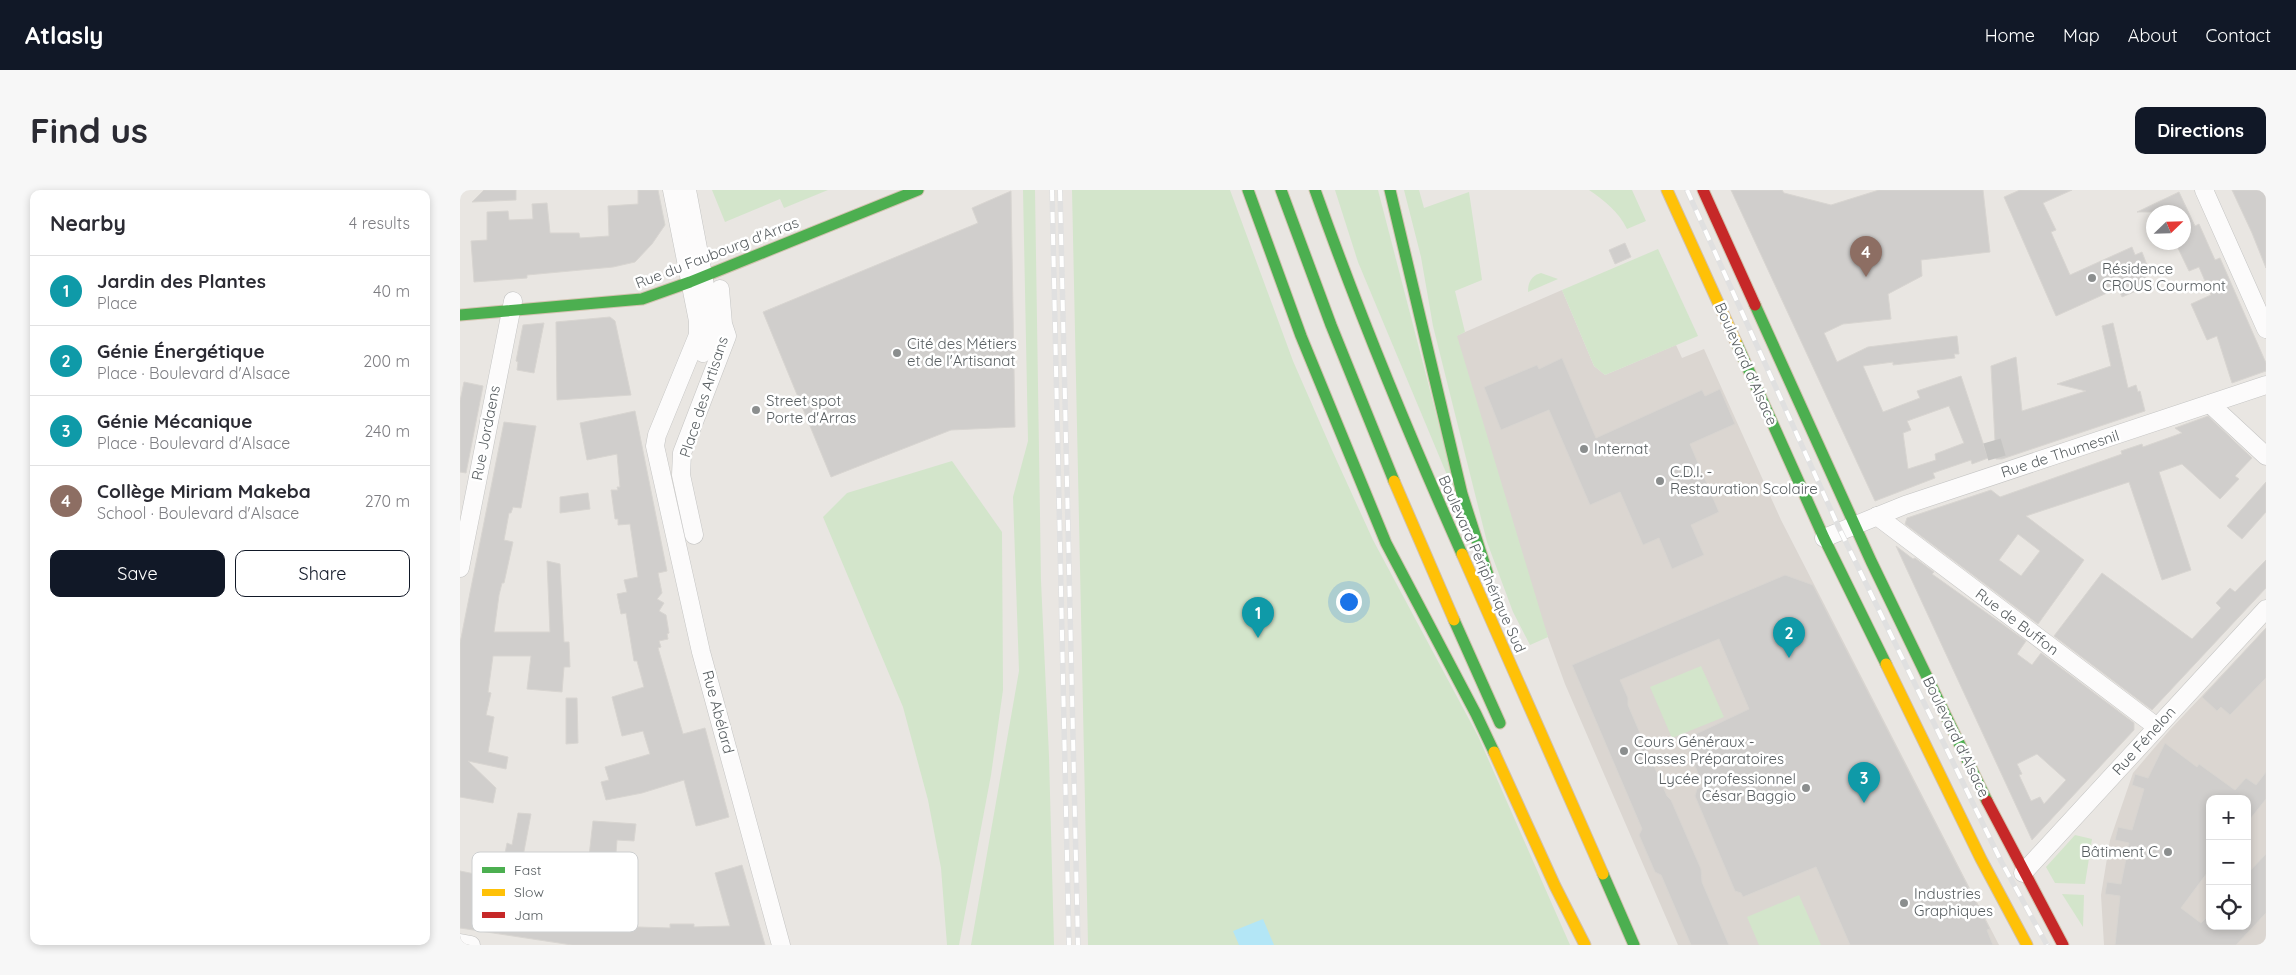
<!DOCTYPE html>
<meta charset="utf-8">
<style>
:root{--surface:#fff;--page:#f7f7f7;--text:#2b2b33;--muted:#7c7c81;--line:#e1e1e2;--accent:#111827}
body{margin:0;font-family:Quicksand,sans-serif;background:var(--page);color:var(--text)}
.controls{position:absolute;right:15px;bottom:15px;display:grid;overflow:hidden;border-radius:10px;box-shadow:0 2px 8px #0003}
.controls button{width:45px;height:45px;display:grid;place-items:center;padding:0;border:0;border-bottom:1px solid var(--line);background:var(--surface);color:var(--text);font:25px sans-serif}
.compass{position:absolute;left:1686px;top:15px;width:45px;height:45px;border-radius:50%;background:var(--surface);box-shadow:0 2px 8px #0003;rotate:67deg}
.you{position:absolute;left:888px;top:411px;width:18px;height:18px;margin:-12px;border:4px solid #fff;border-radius:50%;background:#1a73e8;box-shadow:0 0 0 8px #1a73e833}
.badge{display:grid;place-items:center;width:32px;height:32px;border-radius:50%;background:var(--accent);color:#fff;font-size:16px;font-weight:700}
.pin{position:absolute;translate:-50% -41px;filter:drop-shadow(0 1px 2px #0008)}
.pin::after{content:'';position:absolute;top:26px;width:18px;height:15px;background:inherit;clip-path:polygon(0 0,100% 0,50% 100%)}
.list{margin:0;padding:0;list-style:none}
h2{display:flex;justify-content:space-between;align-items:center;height:65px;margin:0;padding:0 20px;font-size:21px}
h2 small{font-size:16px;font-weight:400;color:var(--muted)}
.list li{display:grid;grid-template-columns:32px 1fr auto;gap:15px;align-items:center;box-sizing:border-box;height:70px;padding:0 20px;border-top:1px solid var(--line)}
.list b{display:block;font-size:19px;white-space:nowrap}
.list p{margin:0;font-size:16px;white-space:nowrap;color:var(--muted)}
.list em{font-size:16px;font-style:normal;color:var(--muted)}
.actions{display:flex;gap:10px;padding:15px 20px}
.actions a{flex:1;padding:11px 0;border:1px solid var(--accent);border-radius:10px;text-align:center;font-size:18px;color:var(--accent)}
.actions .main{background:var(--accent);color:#fff}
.icon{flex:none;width:28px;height:28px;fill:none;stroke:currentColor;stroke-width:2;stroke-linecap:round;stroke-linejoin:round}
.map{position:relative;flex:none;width:1806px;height:755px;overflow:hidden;border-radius:10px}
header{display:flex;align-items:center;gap:30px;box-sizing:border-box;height:70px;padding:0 25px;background:var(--accent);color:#fff}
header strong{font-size:24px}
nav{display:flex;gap:28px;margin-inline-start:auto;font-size:18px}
.intro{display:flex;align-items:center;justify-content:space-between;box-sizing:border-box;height:120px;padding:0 30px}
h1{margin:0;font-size:35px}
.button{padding:12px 22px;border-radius:10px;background:var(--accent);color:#fff;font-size:18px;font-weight:700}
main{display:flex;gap:30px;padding:0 30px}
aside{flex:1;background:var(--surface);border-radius:10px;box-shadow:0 2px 8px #0003}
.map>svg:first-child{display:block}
</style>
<header>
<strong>Atlasly</strong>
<nav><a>Home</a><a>Map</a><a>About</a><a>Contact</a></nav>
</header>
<div class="intro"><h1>Find us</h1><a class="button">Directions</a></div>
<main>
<aside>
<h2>Nearby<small>4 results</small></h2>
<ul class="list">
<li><span class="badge" style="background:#0f9aa8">1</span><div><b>Jardin des Plantes</b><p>Place</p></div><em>40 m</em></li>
<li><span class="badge" style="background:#0f9aa8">2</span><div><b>Génie Énergétique</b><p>Place · Boulevard d'Alsace</p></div><em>200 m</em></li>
<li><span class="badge" style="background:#0f9aa8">3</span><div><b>Génie Mécanique</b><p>Place · Boulevard d'Alsace</p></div><em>240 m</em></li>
<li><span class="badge" style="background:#8d6e63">4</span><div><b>Collège Miriam Makeba</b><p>School · Boulevard d'Alsace</p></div><em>270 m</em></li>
</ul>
<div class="actions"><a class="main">Save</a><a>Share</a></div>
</aside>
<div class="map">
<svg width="1806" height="755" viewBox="0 0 1806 755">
<rect width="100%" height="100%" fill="#e9e6e2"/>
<g fill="#dbd6d1" fill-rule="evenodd">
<polygon points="1102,100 1134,176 1145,185 1216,155 1222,168 1244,159 1321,330 1539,755 1218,755 1105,494 1082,431 996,146"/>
<path d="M1806,438v317h-162l-3,-50 9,-55 23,-67 35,-41zM1750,609h37v127h-37z"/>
</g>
<g fill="#d3e5cb">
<polygon points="252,0 368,0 324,18 320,9 265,32"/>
<polygon points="563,0 575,0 581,391 589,566 594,755 511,755 559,481 553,307 568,251"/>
<polygon points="612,0 770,0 833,171 871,258 913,350 1018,546 1110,755 628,755"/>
<polygon points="875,0 918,0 1000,316 898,72"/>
<polygon points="944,0 959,0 964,18 1009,2 1022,90 995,101 1005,142 997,146 1088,447 1070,455 1053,422 1027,352 973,136 961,67"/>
<path d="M1129,0h43l14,31 -19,8c-9,-18 -22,-28 -38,-39z"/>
<polygon points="1198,59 1238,146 1145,185 1134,176 1102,100"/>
<path d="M1081,83l17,6 -30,13c0,-10 3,-16 13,-19z"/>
<polygon points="492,271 542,342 543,500 531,585 499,755 487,755 481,678 468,610 443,517 363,327 387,303"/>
<polygon points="1241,476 1264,527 1212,548 1190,497"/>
<polygon points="1615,645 1632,649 1625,694 1595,693 1586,677"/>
<polygon points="1602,704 1624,705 1623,737"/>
<polygon points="1339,705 1361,755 1299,755 1287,727"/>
</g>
<polygon fill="#b3e6f6" points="803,729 814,755 779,755 773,741"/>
<g fill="#d0cecc" stroke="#d8d5d1" fill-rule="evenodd">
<polygon points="24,0 56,0 56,10 12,12"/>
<polygon points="178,0 198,0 205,35 192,54 175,72 153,77 67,85 67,88 14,92 11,51 27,50 27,22 48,21 49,30 73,29 72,14 87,13 90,43 119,43 120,48 149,46 148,16 178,14"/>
<path d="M1271,0h51l2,3 47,12 48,-15h104l7,62 -69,8 1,16 -34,18 3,25 -48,5 -19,9 13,29 31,-15 89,-11 2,18h-5l1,4 -62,7v-3l-30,4 20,46 37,-14 -3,-7 44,-15 27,82 -16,6 -1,-4 -38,13 2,5 -60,23zM1489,216l15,37 -29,11 1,6 -28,9 -5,-36 8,-3 -4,-9z"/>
<polygon points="1560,0 1612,0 1583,13 1596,40 1591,42 1610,85 1672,57 1675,65 1682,62 1687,75 1681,77 1687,91 1674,97 1676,101 1662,107 1658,98 1596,126 1544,7"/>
<polygon points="1772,0 1806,0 1806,78 1792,43"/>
<polygon points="551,1 555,237 491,240 371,287 303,122 518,33 512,18"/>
<polygon points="1719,2 1735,36 1739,34 1755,70 1760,68 1806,173 1806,181 1772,193 1757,146 1747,150 1731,114 1751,105 1739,77 1729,81 1715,52 1724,52 1724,22 1677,22"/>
<polygon points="1165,53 1171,67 1155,74 1149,60"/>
<polygon points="150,127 155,131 171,205 97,210 96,132"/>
<polygon points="84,133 74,183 57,180 58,172 56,171 63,135"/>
<polygon points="1653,133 1668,198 1676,195 1678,202 1680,201 1685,221 1542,269 1536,269 1531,176 1556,167 1562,221 1626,201 1597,194 1651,176 1642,136"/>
<polygon points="1102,168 1136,248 1242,200 1245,206 1260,199 1275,234 1230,254 1259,322 1231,335 1244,365 1212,379 1199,348 1183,355 1160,302 1130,315 1089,220 1041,240 1024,197 1077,175 1079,179"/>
<polygon points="4,192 23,196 6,283 0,282 0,211"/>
<polygon points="175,221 207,381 198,383 202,403 197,409 204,413 199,421 206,425 209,443 207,444 208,449 199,451 201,457 198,458 223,544 245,538 269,627 241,635 236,636 224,590 182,603 146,610 141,592 149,590 145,577 190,564 183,541 162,546 152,507 184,497 177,471 174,471 166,423 161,424 157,404 167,402 164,390 178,387 170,334 158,335 158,329 155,329 151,300 158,300 157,297 160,297 157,264 127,270 120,233"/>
<path d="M1748,226l44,42 -17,18 4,3 -19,20 -38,-35 -23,8 32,98 -29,10 -33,-98 -103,34 58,44 -46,64 -133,-100 2,-6 84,-28 9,7 122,-43 -1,-3 21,-7 1,3 39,-14 -7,-5zM1558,344l22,17 -19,25 -22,-16z"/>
<polygon points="44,232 76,236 61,318 53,317 51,323 49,323 44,350 53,352 44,393 42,393 39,405 34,442 90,442 87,371 100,374 104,452 109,452 110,477 104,477 102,502 67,499 71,466 33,466 28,502 31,503 26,525 34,527 28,562 48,567 46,579 8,571 36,598 33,613 0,607 0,453"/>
<polygon points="1806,292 1806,322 1782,349 1767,336"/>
<polygon points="128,303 130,319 100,323 100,307"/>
<path d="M1436,356l17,13 2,-1 19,14 -2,2 94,67 -9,13 15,11 9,-12 93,70v7l-102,110zM1577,564l29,26 -22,24 -4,-7 -9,4 -12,-26 3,-1 -5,-10z"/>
<polygon points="1806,370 1806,398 1692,520 1594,446 1642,383 1732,449 1761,418 1756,413 1770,398 1775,402"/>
<polygon points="1325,385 1353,395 1530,739 1527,740 1533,755 1390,755 1356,677 1283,707 1281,703 1275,701 1235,606 1237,599 1243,596 1229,561 1239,556 1234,545 1289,519 1259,449 1160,490 1168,508 1168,515 1207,606 1211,610 1241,679 1242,692 1269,755 1231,755 1201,685 1195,682 1179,645 1182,639 1112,475"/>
<polygon points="1806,438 1806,488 1770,525 1761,517 1757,521 1742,507"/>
<polygon points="106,508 117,508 118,553 106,554"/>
<polygon points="1705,553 1737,577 1739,574 1775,600 1786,588 1796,595 1806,582 1806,609 1787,633 1787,609 1750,609 1750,679 1721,718 1741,733 1750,724 1750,736 1787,736 1787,684 1806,664 1806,723 1776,755 1655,755 1660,706 1645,704 1647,692 1661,694 1669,653 1655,650 1658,637 1672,640 1684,599 1672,595 1675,584 1688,588"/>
<polygon points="58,623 71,624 53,720 68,722 67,725 93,728 93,725 108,727 108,730 151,737 152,732 163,732 178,737 210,738 210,734 234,734 234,737 270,736 255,683 282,675 305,755 112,755 0,738 0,681 40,689 47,653 52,655"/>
<polygon points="133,631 176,634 174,651 157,650 155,677 128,675"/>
</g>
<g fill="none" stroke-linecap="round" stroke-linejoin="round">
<polyline stroke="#c5c4c2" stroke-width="18" stroke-dasharray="18 9" stroke-linecap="butt" points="1532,251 1537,268"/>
<g stroke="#c4c4c3" stroke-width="19">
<g id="street">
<polyline points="212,0 238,131 238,145 197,245 195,256 241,462 321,755"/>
<polyline points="227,0 250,122 251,141 243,163"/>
<polyline points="1744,0 1806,139"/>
<polyline points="1750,214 1806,266"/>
<polyline points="1417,326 1697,537"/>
<polyline points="234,345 221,285 222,263 267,146 263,134 260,99"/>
<polyline points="1364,348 1445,315 1806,195"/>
<polyline points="0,378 53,111"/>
<polyline points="1563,683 1806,419"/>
<polyline points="0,753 11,755"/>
</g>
</g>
<g stroke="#d2c2ae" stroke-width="13">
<g id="fast">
<polyline points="788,0 841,146 926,353 1016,524 1034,562"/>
<polyline points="821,0 871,135 934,291"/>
<path d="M855,0c44,124 93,243 147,364"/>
<polyline points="930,0 1002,304 1028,385"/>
<polyline points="1295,115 1411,371 1527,611"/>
<polyline points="0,125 182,109 230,92 458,0"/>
<polyline points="1276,152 1364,348 1426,474"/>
<polyline points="994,430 1040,533"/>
<polyline points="1143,684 1174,755"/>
</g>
</g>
<g stroke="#d2c2ae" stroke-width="13">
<g id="slow">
<polyline points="1207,0 1276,152"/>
<polyline points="934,291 994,430"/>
<polyline points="1002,364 1143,684"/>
<polyline points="1426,474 1521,669 1567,755"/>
<polyline points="1034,562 1095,696 1125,755"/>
</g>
</g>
<g stroke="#d2c2ae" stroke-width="13">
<g id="jam">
<polyline points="1243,0 1295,115"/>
<polyline points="1527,611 1603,755"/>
</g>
</g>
<use href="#street" stroke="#fcfbfb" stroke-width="18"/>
<use href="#fast" stroke="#4caf50" stroke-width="11"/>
<use href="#slow" stroke="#ffc107" stroke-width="11"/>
<use href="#jam" stroke="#c62828" stroke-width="11"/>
<g stroke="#e0e0e0" stroke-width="5.5">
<g id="rail">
<polyline points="592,0 609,755"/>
<polyline points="600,0 618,755"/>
<polyline points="1227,0 1379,338 1541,671 1587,755"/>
</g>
</g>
<use href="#rail" stroke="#fff" stroke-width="4" stroke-dasharray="11" stroke-linecap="butt"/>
</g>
<g fill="#8b8e8e" stroke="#fff" stroke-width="2">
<circle cx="1632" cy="88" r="5"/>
<circle cx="437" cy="163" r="5"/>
<circle cx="296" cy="220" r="5"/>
<circle cx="1124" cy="259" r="5"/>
<circle cx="1200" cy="291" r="5"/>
<circle cx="1164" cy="561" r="5"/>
<circle cx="1346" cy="598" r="5"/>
<circle cx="1708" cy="662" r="5"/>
<circle cx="1444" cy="713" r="5"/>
</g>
<g text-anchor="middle" stroke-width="5" stroke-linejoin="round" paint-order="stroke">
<g font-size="15" fill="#585e61" stroke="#fff">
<text transform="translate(257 63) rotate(-21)" y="5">Rue du Faubourg d'Arras</text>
<text transform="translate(1286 174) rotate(66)" y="5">Boulevard d'Alsace</text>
<text transform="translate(244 207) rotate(-72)" y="5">Place des Artisans</text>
<text transform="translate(26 243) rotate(-79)" y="5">Rue Jordaens</text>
<text transform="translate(1600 264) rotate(-18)" y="5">Rue de Thumesnil</text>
<text transform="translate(1022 374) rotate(66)" y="5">Boulevard Périphérique Sud</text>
<text transform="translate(1557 432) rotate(37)" y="5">Rue de Buffon</text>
<text transform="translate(258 522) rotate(75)" y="5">Rue Abélard</text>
<text transform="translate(1496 547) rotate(64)" y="5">Boulevard d'Alsace</text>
<text transform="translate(1684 551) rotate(-48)" y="5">Rue Fénelon</text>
</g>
<g font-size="15" fill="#585e61" stroke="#fff" text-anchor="start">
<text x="1642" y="84">Résidence<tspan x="1642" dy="17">CROUS Courmont</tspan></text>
<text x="447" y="159">Cité des Métiers<tspan x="447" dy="17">et de l'Artisanat</tspan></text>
<text x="306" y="216">Street spot<tspan x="306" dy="17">Porte d'Arras</tspan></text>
<text x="1134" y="264">Internat</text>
<text x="1210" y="287">C.D.I. -<tspan x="1210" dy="17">Restauration Scolaire</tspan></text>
<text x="1174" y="557">Cours Généraux -<tspan x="1174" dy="17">Classes Préparatoires</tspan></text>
<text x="1336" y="594" text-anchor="end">Lycée professionnel<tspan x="1336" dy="17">César Baggio</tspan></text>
<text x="1698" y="667" text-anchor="end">Bâtiment C</text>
<text x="1454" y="709">Industries<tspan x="1454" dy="17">Graphiques</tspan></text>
</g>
</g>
<rect x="12" y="662" width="166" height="80" rx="8" fill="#fff" stroke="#cdcfd0" stroke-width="1"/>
<rect x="22" y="677" width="23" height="6" fill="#4caf50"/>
<rect x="22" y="699" width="23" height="7" fill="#ffc107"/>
<rect x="22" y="722" width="23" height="6" fill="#c62828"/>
<g font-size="14" fill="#585e61">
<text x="54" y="685">Fast</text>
<text x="54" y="707">Slow</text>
<text x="54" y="730">Jam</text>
</g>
</svg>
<div class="controls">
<button>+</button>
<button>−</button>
<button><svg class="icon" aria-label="locate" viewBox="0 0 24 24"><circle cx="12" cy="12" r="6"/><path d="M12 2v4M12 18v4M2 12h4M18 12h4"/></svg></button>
</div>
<svg class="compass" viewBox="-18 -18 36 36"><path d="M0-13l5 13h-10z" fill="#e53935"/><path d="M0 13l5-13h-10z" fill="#7c7c81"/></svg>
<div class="you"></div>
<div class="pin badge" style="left:798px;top:448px;background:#0f9aa8">1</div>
<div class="pin badge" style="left:1329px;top:468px;background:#0f9aa8">2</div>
<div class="pin badge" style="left:1404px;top:613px;background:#0f9aa8">3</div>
<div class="pin badge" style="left:1406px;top:87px;background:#8d6e63">4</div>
</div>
</main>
